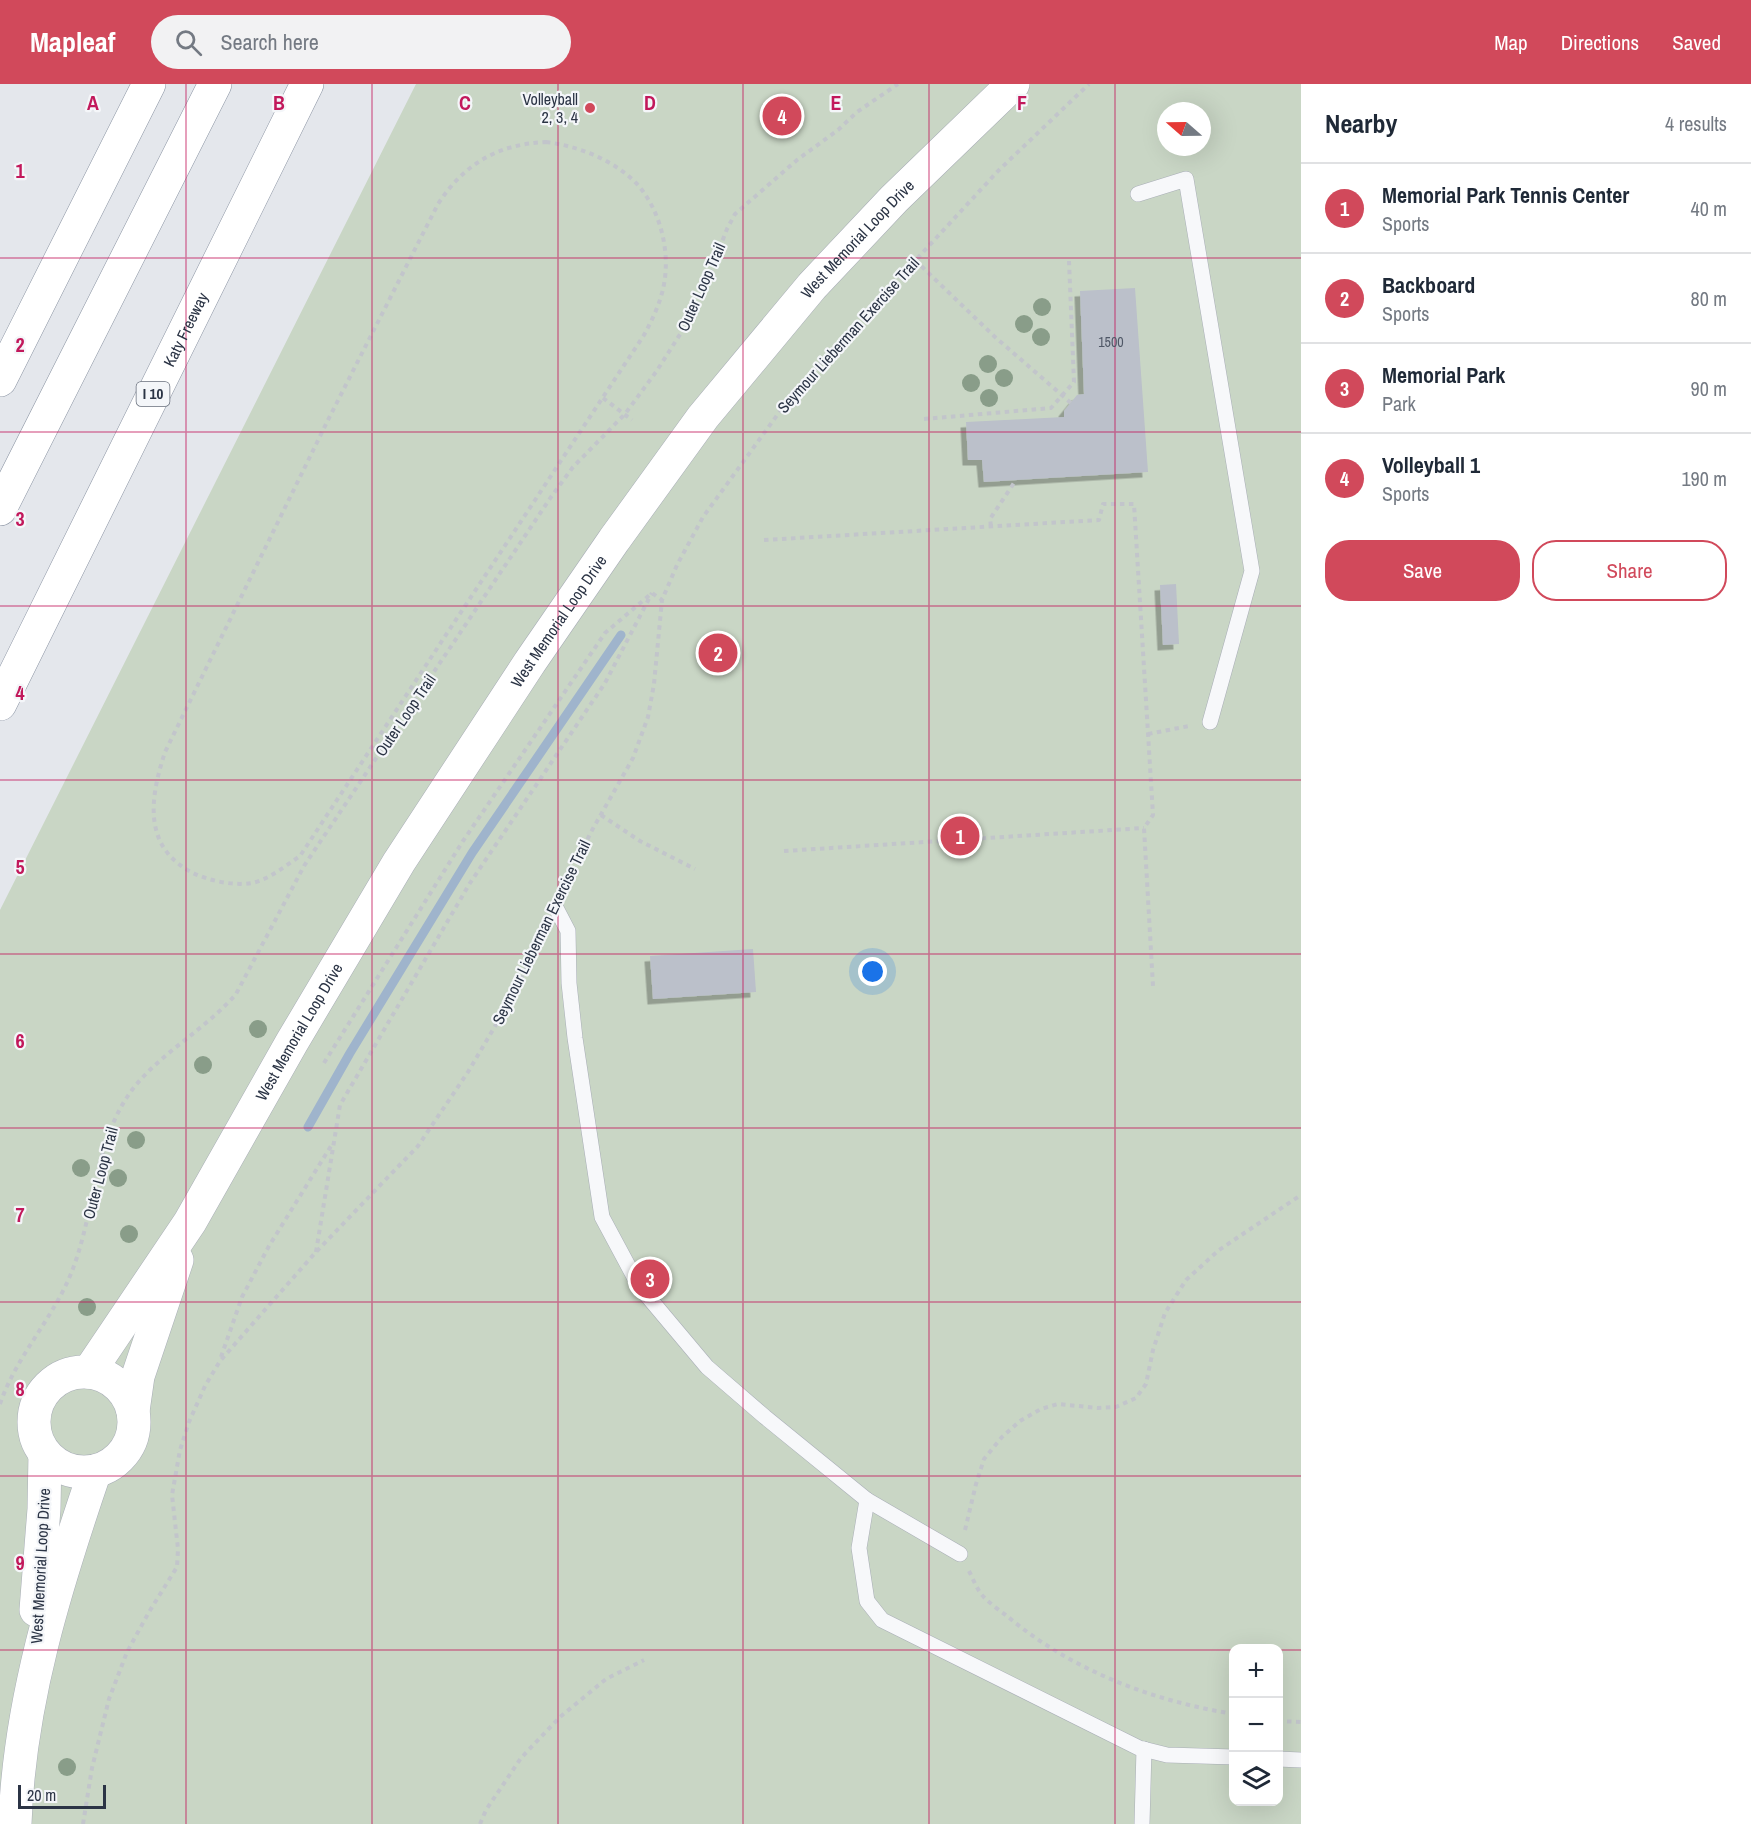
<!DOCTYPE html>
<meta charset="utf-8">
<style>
:root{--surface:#fff;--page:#f2f2f3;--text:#1f2937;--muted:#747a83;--line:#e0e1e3;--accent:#d1495b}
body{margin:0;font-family:"Archivo Narrow",sans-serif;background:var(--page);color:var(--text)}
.controls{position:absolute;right:18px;bottom:18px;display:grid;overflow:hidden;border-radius:12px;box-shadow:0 6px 24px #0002}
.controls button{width:54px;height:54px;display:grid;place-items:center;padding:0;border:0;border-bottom:2px solid var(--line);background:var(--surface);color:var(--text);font:30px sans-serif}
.compass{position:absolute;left:1157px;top:18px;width:54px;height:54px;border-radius:50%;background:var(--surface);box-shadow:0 6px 24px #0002;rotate:290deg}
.scale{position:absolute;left:18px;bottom:15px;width:88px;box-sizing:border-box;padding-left:6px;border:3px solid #2b3445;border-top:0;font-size:16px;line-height:21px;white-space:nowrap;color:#2b3445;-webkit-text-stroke:4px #f4f6f9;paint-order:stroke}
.you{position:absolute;left:873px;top:888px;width:21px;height:21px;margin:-15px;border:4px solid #fff;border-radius:50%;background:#1a73e8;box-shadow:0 0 0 9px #1a73e833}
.badge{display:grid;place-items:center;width:39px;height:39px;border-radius:50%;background:var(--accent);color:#fff;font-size:20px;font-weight:700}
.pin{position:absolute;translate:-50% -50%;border:3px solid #fff;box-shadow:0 2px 6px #0006}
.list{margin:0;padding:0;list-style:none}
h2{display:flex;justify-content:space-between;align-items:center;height:78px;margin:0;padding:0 24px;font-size:26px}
h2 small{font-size:20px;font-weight:400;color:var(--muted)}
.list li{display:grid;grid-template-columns:39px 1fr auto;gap:18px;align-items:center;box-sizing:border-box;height:90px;padding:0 24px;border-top:2px solid var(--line)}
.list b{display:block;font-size:22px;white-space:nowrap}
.list p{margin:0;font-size:20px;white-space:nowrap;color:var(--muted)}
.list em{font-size:20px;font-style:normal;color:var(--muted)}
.actions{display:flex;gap:12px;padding:18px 24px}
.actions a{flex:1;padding:14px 0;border:2px solid var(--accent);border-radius:24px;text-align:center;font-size:21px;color:var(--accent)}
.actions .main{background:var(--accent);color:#fff}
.icon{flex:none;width:33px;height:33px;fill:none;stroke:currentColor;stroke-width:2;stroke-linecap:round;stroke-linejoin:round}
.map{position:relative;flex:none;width:1301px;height:1740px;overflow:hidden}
header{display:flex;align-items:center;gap:36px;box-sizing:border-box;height:84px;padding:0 30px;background:var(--accent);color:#fff}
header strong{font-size:28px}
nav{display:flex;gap:33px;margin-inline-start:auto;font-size:21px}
.search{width:420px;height:54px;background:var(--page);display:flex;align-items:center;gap:15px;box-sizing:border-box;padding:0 21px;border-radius:33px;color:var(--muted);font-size:22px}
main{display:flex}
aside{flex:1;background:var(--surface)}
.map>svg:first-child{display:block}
</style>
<header>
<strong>Mapleaf</strong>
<div class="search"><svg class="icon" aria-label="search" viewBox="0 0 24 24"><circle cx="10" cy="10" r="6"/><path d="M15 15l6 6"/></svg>Search here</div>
<nav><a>Map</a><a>Directions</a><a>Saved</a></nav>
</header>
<main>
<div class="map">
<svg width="1301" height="1740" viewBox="0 0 1301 1740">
<defs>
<filter id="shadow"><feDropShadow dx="-5.5" dy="5.5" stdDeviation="0" flood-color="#0004"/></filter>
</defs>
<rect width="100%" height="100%" fill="#e4e7ec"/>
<path fill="#c9d6c5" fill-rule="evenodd" d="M416,0h885v1740h-1301v-914zM1166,27h36v36h-36zM1234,1564h44v154h-44z"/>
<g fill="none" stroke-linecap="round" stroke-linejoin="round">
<polyline stroke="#9fb4cc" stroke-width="9" points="308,1043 350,969 472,769 621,551"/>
</g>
<g fill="#bbc0ca" filter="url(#shadow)">
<polygon points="1135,204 1148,388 984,398 982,376 968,376 966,338 1064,333 1064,327 1077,311 1084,310 1080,207"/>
<polygon points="1176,500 1179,560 1163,561 1160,501"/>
<polygon points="753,865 756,908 653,915 650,872"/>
</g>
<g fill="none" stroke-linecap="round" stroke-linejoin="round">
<g stroke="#a9aeb7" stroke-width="16">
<g id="lane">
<polyline points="1138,110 1186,95 1252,487 1210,638"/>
<polyline points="556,824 568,847 569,899 575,954 602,1133 639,1202 707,1283 765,1333 867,1416 960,1470"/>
<polyline points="867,1416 859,1464 867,1517 882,1536 1139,1664 1167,1671 1234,1673"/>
<polyline points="1278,1675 1301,1676"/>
<polyline points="1142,1740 1144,1665"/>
</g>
</g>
<g stroke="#a9aeb7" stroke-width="34">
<g id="secondary">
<path id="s1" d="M89,1288l101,-150 102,-180 107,-180 131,-200 84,-122 89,-123 109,-131 82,-87 119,-115"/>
<circle cx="84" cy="1338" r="50"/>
<polyline points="133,1327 138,1292 177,1176"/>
<polyline points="36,1526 44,1425 45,1370"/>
<path d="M15,1740c4,-122 41,-239 80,-353"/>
</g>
</g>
<g stroke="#8b94a3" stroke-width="34">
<g id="highway">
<polyline points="0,296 149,0"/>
<polyline points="0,425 215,0"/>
<path id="s2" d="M0,620l307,-620"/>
</g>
</g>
<g stroke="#c2c5cb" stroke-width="4" stroke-dasharray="4.5 4.5" stroke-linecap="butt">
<path d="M546,58c32,4 68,18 91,42 25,28 35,73 25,109 -4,15 -11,29 -18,42l-344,521c-15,10 -30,23 -48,27 -19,3 -42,-2 -59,-10 -51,-26 -43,-75 -28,-121l163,-332 110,-216c26,-40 60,-60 108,-62z"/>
<polyline points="915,176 995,253 1071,319"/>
<polyline points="603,314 632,336"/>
<polyline points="924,335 1051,324 1074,298 1069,177"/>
<polyline points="991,442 990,435 1016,396"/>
<polyline points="764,456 1099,436 1103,420 1134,420 1153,731 1144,744 1153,902"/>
<polyline points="1148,650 1189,642"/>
<polyline points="601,731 640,757 695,785"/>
<polyline points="784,767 1144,744"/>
<polyline points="564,804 591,748 633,674 648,633 654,600 662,516 677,481 703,433 794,308 998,87 1089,0"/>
<polyline points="324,979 463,757 605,549 652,509 662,516"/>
<polyline points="316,1168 340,1021 470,799 605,599 652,509"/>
<polyline points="221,1273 242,1213 269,1162 331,1062"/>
<path d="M0,1320c16,-47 51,-83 70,-128 25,-59 23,-134 62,-186 28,-37 73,-60 104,-96l68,-128 247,-369 22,-30 52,-53 31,-42 30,-47 18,-37 23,-59 8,-15 62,-54 41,-30 19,-18 41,-28"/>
<polyline points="965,1446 976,1400 984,1375 1002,1353 1020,1337 1041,1325 1058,1320 1098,1324 1116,1323 1136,1314 1146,1300 1153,1266 1165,1229 1186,1196 1219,1166 1301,1111"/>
<path d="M969,1487c4,8 8,18 13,24 7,8 17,15 25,21 64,54 145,85 227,98"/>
<polyline points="1278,1637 1301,1638"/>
<polyline points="83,1740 92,1684 109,1615 127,1568 149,1528 177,1483 178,1465 172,1411 180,1366 189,1338 205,1302 220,1277 315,1169 418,1062 468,988 507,922 544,849"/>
<polyline points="480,1740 486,1726 521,1674 560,1633 606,1595 644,1576"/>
</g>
<use href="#lane" stroke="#f7f8fa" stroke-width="15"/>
<use href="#secondary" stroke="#fff" stroke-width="33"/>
<use href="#highway" stroke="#fff" stroke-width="33"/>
</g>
<g fill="#899d89">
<circle cx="1042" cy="223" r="9"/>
<circle cx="1024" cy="240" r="9"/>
<circle cx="1041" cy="253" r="9"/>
<circle cx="988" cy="280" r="9"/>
<circle cx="1004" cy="294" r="9"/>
<circle cx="971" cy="299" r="9"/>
<circle cx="989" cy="314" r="9"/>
<circle cx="258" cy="945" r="9"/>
<circle cx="203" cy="981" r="9"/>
<circle cx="136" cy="1056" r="9"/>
<circle cx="81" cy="1084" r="9"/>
<circle cx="118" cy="1094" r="9"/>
<circle cx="129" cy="1150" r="9"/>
<circle cx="87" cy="1223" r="9"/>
<circle cx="67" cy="1683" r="9"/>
</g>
<path fill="none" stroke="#c2185b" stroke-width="1.5" stroke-opacity="0.55" d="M186,0v1740M372,0v1740M558,0v1740M743,0v1740M929,0v1740M1115,0v1740M0,174h1301M0,348h1301M0,522h1301M0,696h1301M0,870h1301M0,1044h1301M0,1218h1301M0,1392h1301M0,1566h1234M1278,1566h23"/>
<circle fill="#d1495b" stroke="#f4f6f9" stroke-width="2" cx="590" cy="24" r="6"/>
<g text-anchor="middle" stroke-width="4.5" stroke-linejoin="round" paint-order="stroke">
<g font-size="14" fill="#4f5766">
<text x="1111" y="263">1500</text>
</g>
<rect fill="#f4f6f9" stroke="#676e7b" stroke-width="1.5" x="136.5" y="298" width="33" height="24" rx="4.5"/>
<g font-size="15" font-weight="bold" fill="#2b3445">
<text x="153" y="315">I 10</text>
</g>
<g font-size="16" fill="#2b3445" stroke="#f4f6f9" text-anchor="end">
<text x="578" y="21">Volleyball<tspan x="578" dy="18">2, 3, 4</tspan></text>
</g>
<g font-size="16" fill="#2b3445" stroke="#f4f6f9">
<text dy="6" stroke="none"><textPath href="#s1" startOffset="1372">West Memorial Loop Drive</textPath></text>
<text transform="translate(701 203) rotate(-66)" y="6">Outer Loop Trail</text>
<text dy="6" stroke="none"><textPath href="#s2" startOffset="418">Katy Freeway</textPath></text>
<text transform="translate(848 251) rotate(-48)" y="6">Seymour Lieberman Exercise Trail</text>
<text dy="6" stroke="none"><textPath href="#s1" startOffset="886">West Memorial Loop Drive</textPath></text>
<text transform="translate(405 631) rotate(-56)" y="6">Outer Loop Trail</text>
<text transform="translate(541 848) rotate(-64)" y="6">Seymour Lieberman Exercise Trail</text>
<text dy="6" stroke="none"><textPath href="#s1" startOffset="400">West Memorial Loop Drive</textPath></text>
<text transform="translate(100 1089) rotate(-75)" y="6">Outer Loop Trail</text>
<text transform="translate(40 1482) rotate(-87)" y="6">West Memorial Loop Drive</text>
</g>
</g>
<g font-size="20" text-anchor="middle" font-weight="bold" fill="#c2185b" stroke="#f4f6f9" stroke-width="4.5" stroke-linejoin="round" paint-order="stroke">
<text x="93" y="26">A</text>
<text x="279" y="26">B</text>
<text x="465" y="26">C</text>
<text x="650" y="26">D</text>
<text x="836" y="26">E</text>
<text x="1022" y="26">F</text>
<text x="20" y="94">1</text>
<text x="20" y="268">2</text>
<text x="20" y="442">3</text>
<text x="20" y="616">4</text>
<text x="20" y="790">5</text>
<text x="20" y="964">6</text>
<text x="20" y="1138">7</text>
<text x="20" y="1312">8</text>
<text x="20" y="1486">9</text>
</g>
</svg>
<div class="controls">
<button>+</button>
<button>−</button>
<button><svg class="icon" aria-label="layers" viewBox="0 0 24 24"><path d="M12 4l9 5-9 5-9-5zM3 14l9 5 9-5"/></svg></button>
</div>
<svg class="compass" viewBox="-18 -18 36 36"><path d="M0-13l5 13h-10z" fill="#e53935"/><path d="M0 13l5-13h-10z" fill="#747a83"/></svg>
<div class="scale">20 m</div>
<div class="you"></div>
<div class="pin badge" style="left:960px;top:752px">1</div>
<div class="pin badge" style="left:718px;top:569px">2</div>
<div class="pin badge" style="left:650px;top:1195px">3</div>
<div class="pin badge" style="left:782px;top:32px">4</div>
</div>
<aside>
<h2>Nearby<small>4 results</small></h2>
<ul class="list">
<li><span class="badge">1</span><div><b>Memorial Park Tennis Center</b><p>Sports</p></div><em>40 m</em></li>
<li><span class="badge">2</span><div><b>Backboard</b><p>Sports</p></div><em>80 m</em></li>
<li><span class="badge">3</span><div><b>Memorial Park</b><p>Park</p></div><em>90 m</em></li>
<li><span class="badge">4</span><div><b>Volleyball 1</b><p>Sports</p></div><em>190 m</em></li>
</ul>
<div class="actions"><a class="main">Save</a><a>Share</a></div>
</aside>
</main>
